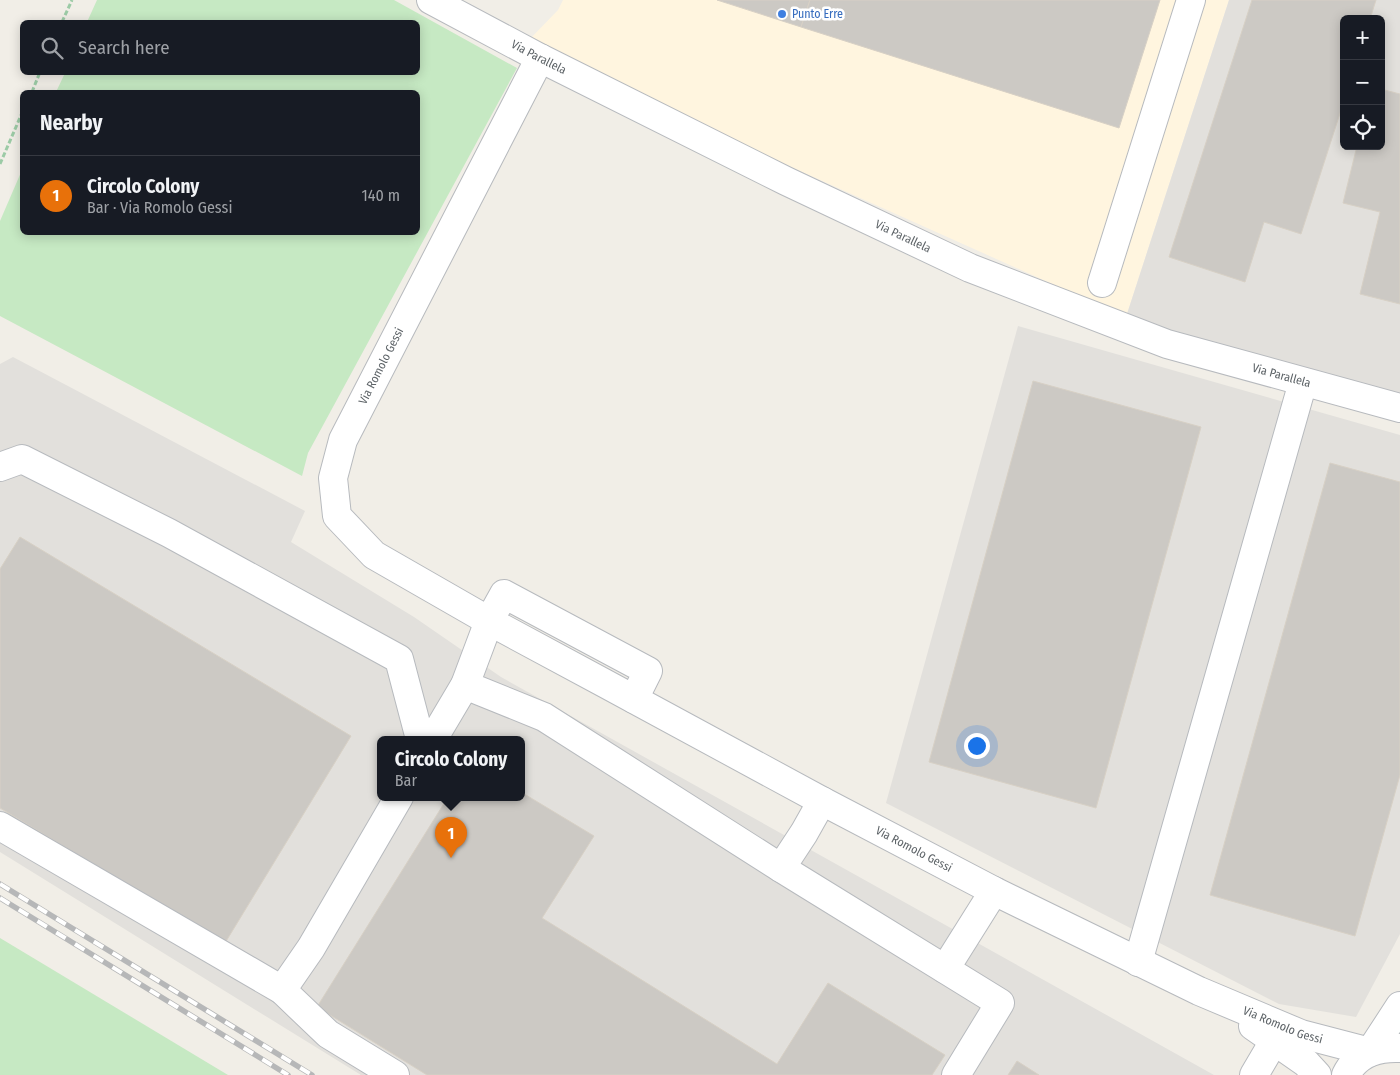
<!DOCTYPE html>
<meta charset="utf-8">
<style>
:root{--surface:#171b24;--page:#242831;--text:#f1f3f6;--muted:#9ea1a6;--line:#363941;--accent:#d93025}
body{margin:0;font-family:"Fira Sans Condensed",sans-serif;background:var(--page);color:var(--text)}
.controls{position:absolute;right:15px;top:15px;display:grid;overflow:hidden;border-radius:8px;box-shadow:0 2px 12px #0003}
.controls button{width:45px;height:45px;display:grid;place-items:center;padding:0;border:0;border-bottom:1px solid var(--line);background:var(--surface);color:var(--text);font:25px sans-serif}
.you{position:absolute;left:976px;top:745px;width:18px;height:18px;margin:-12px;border:4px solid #fff;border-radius:50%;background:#1a73e8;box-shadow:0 0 0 8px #1a73e833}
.badge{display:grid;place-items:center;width:32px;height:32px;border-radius:50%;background:var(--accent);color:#fff;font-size:16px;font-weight:700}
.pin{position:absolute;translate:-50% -41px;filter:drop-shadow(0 1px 2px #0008)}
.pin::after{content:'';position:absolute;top:26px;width:18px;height:15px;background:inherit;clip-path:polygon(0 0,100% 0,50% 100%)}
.popup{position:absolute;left:377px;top:736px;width:148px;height:65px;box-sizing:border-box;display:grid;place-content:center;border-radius:8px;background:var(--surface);filter:drop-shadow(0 1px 4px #0005);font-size:16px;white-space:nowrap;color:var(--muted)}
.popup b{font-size:19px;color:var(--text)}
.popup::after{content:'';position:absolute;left:50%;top:100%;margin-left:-10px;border:10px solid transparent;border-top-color:var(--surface)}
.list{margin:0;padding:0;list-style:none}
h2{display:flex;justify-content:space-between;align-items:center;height:65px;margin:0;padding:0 20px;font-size:21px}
h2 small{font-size:16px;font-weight:400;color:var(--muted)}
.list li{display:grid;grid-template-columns:32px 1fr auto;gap:15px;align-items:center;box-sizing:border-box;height:80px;padding:0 20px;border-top:1px solid var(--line)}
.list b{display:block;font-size:19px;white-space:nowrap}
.list p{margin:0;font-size:16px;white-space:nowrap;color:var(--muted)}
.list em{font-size:16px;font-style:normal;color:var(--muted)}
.icon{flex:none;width:28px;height:28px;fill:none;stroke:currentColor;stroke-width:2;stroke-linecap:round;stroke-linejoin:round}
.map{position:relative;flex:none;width:1400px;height:1075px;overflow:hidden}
.search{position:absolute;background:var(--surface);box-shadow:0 2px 12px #0003;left:20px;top:20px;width:400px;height:55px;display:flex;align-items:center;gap:12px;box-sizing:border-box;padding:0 18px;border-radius:8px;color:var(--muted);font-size:19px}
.panel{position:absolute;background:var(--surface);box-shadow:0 2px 12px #0003;left:20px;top:90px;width:400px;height:145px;border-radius:8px}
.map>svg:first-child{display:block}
</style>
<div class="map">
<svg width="1400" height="1075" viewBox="0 0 1400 1075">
<rect width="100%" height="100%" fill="#f1eee7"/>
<polygon fill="#fff5df" points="563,0 1229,0 1126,317 706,129 528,41 558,10"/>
<g fill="#e2e0dc" fill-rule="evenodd">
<path d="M1229,0h171v399l-102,-26 -172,-56zM1344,19h37v127h-37z"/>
<polygon points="1018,326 1400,435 1400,934 1356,1017 1279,1004 886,803"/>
<path d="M13,357l292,154 -14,31 123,75 87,60 713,398h-853l-361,-223v-488zM381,739h140v58h-140z"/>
</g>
<g fill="#c6e9c3">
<polygon points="97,0 394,0 517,68 308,453 302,476 0,316 0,221 22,170 22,232 418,232 418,92 56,92 65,73 418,72 418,22 87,22"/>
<polygon points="0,938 228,1075 0,1075"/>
</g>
<g fill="#ccc9c4" stroke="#d7d0c5">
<polygon points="717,0 810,0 801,27"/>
<polygon points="810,0 1160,0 1119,128 801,27"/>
<polygon points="1252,0 1376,0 1370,19 1344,19 1344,101 1301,234 1264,222 1245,282 1169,257"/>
<polygon points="1381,89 1400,94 1400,304 1360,294 1380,212 1343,203 1357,146 1381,146"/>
<polygon points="1033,381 1201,427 1096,808 929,762"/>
<polygon points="1330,463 1400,482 1400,775 1355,936 1210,895"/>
<polygon points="20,537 351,736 225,943 0,808 0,569"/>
<polygon points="521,792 594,836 542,918 777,1064 828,983 945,1055 932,1075 427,1075 317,1007 448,797 521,797"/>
<polygon points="1017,1061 1039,1075 1008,1075"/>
</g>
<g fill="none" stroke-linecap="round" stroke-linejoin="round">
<g stroke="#b7babe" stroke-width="30">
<g id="minor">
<path id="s1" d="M431,0l109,58 246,123 184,87 197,76 233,64"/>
<path id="s2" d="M540,58l-197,382 -10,38 4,38 37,39 115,66 117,63 216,117 172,90 205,100 102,43 69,18 30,-46"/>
<polyline points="1102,283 1191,0"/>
<polyline points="0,467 22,459 169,533 399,659 420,739"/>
<polyline points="465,685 544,717 781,868 1000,1003 956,1075"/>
<polyline points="433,739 465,685 489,621 504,594 648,671 634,699"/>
<polyline points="0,826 282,990"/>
<polyline points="781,868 804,833 822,801"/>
<polyline points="1138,962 1303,382"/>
<polyline points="945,969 994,891"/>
<polyline points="1253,1026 1306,1063 1317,1075"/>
<polyline points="395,1075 328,1034 282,990 311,948 399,797"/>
<polyline points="1254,1075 1274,1041"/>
<path d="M1346,1075c10,-21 32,-28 54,-27"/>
</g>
</g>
<g stroke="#9ccba6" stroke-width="3" stroke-dasharray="5 2.5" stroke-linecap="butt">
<polyline points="62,22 72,0"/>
<polyline points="32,92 40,72"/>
<polyline points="0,164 22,113"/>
</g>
<use href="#minor" stroke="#fff" stroke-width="28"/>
<g stroke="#b6b7b8" stroke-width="5.5">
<g id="rail">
<polyline points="0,884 312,1075"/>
<polyline points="0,898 288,1075"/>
</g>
</g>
<use href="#rail" stroke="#fff" stroke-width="4" stroke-dasharray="11" stroke-linecap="butt"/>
</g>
<circle fill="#3f7fe0" stroke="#fff" stroke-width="2" cx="782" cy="14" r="5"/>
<g text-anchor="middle" stroke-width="5" stroke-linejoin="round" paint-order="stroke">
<g font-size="12" fill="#366cbe" stroke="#fff" text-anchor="start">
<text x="792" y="18">Punto Erre</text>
</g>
<g font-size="12" fill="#5e6468" stroke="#fff">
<text dy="4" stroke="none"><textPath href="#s1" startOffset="122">Via Parallela</textPath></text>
<text dy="4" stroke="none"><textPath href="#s1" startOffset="528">Via Parallela</textPath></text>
<text transform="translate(381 366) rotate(-63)" y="4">Via Romolo Gessi</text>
<text dy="4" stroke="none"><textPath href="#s1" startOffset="932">Via Parallela</textPath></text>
<text dy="4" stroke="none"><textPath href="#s2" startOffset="1176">Via Romolo Gessi</textPath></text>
<text dy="4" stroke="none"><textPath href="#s2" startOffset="1585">Via Romolo Gessi</textPath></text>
</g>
</g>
</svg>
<div class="controls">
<button>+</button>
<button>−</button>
<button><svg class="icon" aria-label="locate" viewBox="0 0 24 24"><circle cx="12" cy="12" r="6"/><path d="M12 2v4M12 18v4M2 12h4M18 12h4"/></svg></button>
</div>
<div class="you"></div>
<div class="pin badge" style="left:451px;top:858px;background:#e8710a">1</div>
<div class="popup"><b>Circolo Colony</b>Bar</div>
<div class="search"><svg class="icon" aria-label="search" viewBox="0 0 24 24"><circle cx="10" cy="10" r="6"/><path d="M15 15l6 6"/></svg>Search here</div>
<section class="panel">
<h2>Nearby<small></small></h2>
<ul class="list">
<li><span class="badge" style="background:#e8710a">1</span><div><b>Circolo Colony</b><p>Bar · Via Romolo Gessi</p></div><em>140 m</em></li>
</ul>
</section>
</div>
